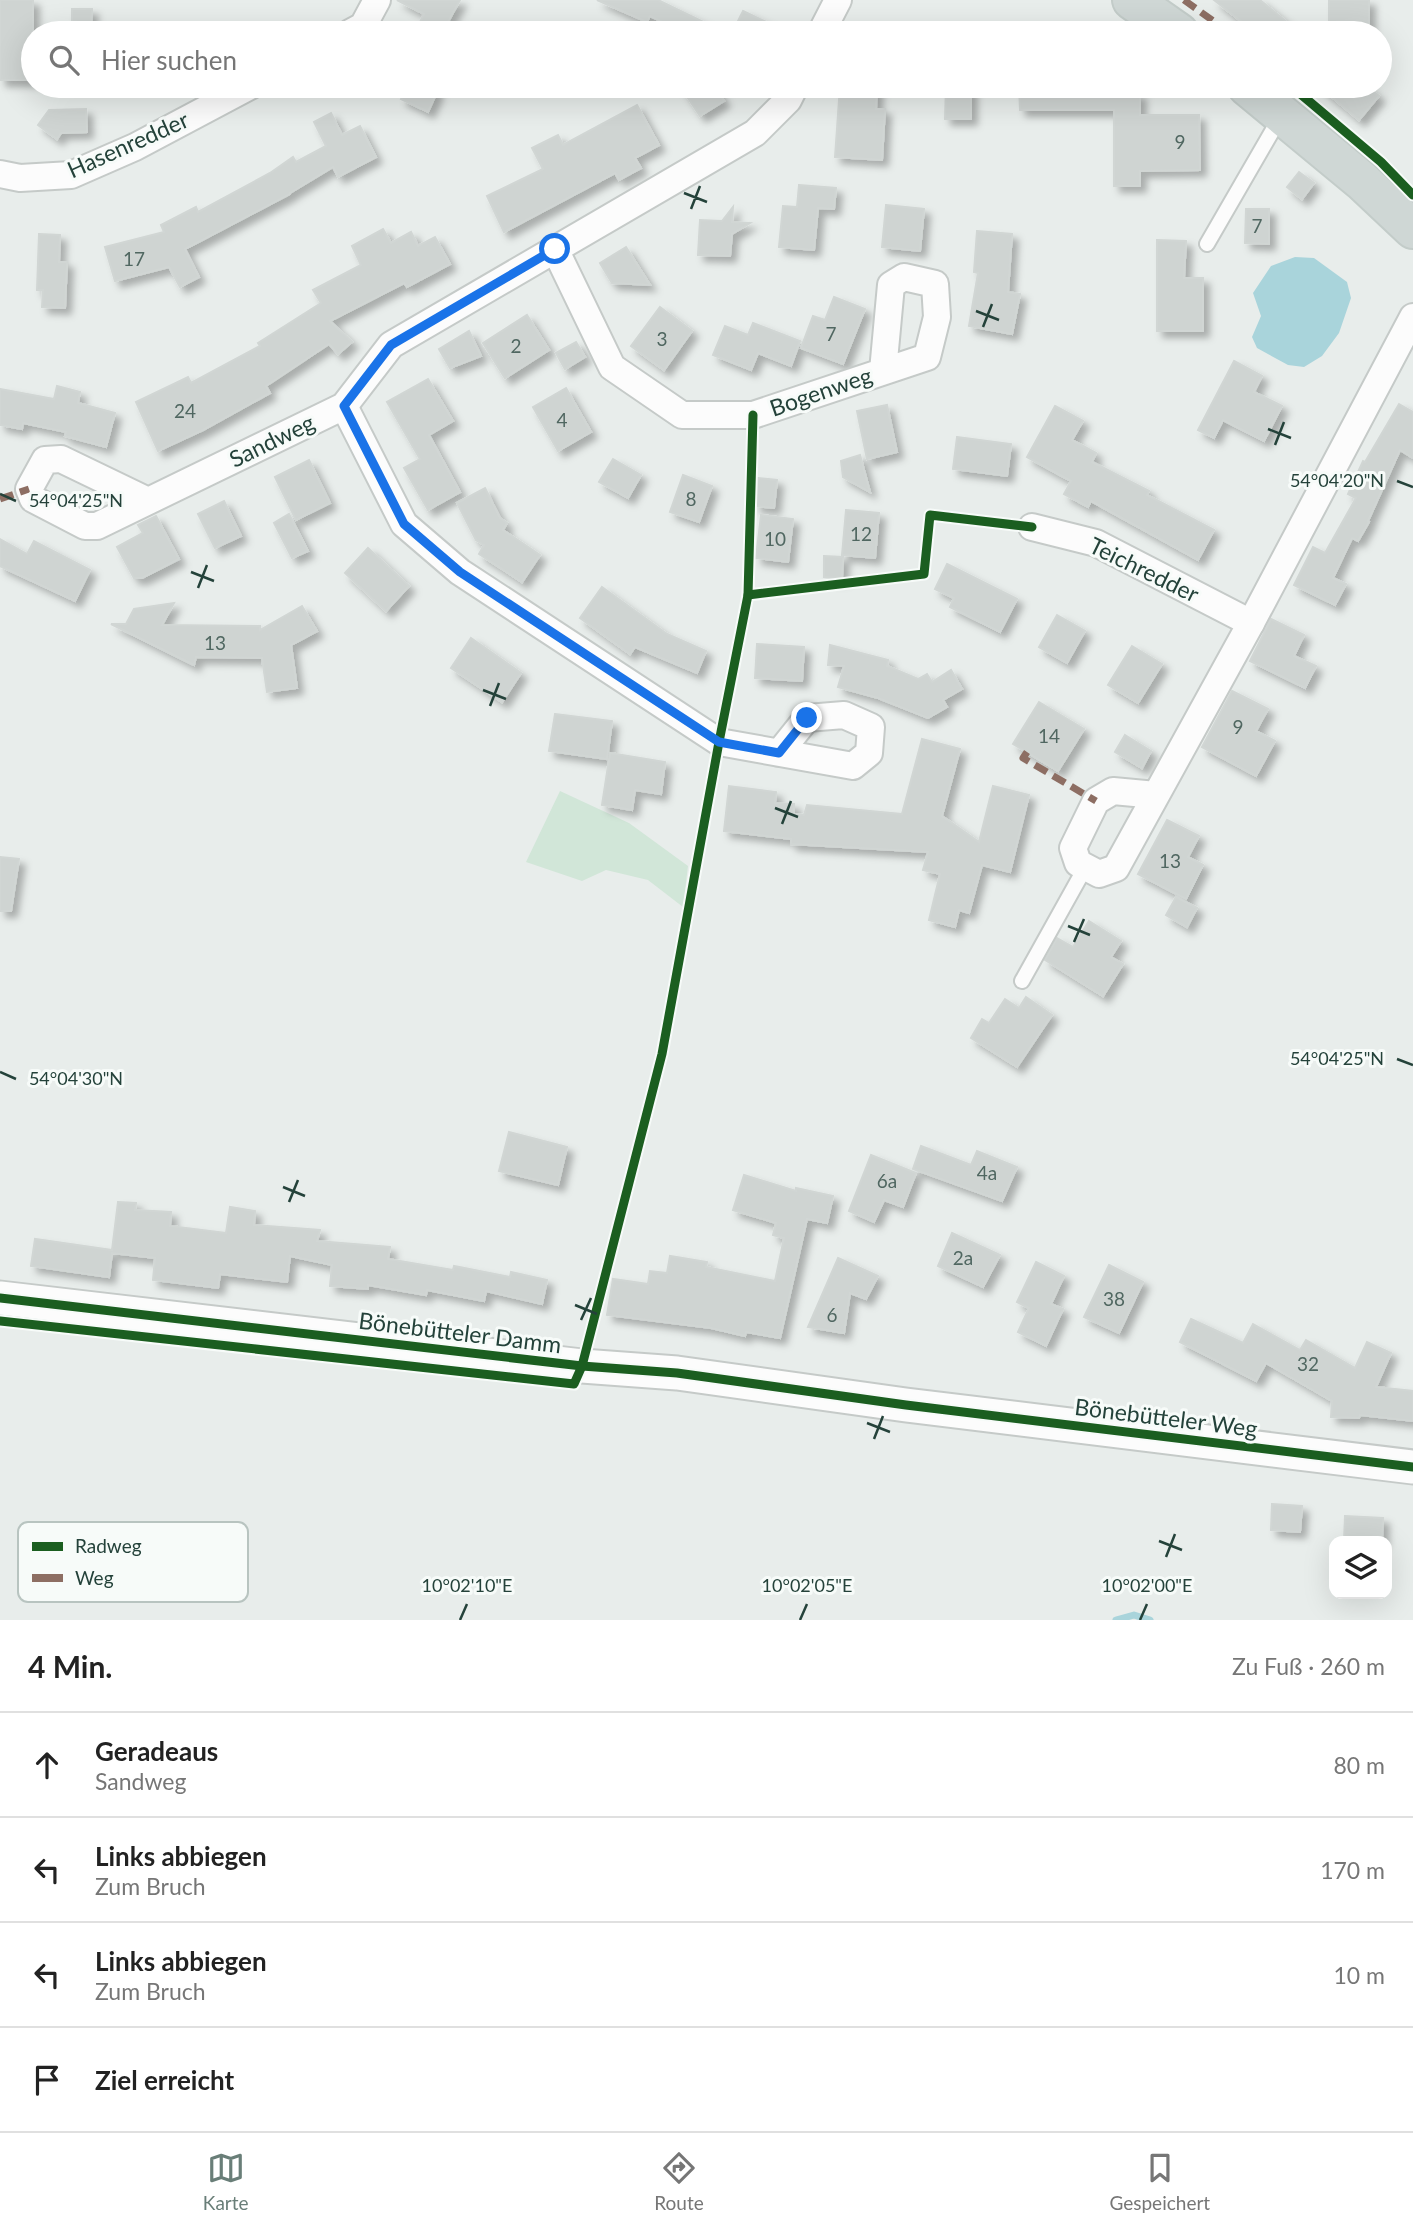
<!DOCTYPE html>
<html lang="de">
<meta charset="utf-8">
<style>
:root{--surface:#fff;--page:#f6f6f6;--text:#222;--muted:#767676;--line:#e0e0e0;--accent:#697e78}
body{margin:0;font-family:Lato,sans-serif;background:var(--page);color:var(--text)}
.controls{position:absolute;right:21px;bottom:21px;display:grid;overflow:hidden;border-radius:14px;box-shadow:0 7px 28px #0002}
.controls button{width:63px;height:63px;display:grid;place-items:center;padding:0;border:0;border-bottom:2px solid var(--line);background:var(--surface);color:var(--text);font:35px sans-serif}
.stop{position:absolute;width:21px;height:21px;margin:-16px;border:5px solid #1a73e8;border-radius:50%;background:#fff}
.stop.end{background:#1a73e8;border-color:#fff;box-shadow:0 2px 7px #0008}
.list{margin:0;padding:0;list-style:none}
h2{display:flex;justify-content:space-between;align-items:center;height:91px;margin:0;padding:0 28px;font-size:30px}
h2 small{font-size:23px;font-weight:400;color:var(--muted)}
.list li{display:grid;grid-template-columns:46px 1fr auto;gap:21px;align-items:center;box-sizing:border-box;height:105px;padding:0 28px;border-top:2px solid var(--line)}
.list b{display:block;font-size:26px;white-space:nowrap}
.list p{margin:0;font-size:23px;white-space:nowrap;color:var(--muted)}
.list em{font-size:23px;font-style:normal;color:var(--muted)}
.icon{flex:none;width:38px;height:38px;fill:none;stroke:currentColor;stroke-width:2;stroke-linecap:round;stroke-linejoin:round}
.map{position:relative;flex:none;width:1413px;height:1620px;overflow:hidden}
.search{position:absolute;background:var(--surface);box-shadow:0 7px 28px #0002;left:21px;right:21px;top:21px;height:77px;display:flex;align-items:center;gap:18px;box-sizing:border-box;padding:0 24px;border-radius:38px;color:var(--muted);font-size:26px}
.sheet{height:511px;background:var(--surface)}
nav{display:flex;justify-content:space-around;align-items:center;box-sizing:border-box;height:98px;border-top:2px solid var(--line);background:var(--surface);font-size:19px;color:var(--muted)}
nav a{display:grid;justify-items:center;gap:4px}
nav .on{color:var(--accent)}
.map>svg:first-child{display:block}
</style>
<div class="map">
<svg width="1413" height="1620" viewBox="0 0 1413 1620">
<defs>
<filter id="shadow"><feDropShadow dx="6" dy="6" stdDeviation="3.5" flood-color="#0004"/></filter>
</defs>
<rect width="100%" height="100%" fill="#e8edeb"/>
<polygon fill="#d1e6d8" points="560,791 629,823 688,866 683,907 648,880 606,870 582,881 526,862"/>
<polygon fill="#a9d4db" points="1295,257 1314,258 1347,282 1351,298 1339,333 1322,356 1304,367 1288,365 1257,348 1252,337 1261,316 1253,293 1271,266"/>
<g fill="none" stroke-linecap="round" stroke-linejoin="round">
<polyline stroke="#a9d4db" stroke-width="7" points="1116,1620 1134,1615 1150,1620"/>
</g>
<g fill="#cfd4d2" stroke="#d1d6d4" stroke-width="2" filter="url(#shadow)">
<rect x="0" y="0" width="33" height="80"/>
<polygon points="397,0 460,0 442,33 431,33 418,26 424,14"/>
<polygon points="597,0 658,0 726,33 686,33 650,16 647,22"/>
<polygon points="1214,0 1260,0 1300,33 1256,33"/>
<rect x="1329" y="0" width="40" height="33"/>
<polygon points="72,9 92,9 91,33 72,33"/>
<polygon points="743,11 789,33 732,33"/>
<polygon points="408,86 437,86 434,91 437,92 428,112 401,99"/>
<polygon points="680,86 714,86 724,101 700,116"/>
<polygon points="840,86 877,86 876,109 885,109 882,160 835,157"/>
<polygon points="946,86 971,86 971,119 945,119"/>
<polygon points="1019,86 1085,86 1085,93 1140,93 1140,115 1199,115 1200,170 1140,171 1140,186 1114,186 1114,110 1020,110"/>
<polygon points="1319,86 1366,86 1379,96 1359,120"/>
<polygon points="637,105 659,145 635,158 641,168 619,180 615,173 504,232 487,196 543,169 532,148 558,135 563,145"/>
<polygon points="86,109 87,132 61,133 57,139 38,125 49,110"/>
<polygon points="331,113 342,135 360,126 376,157 338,177 333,167 290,193 290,194 185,249 199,277 180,287 169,267 115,281 105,247 164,232 161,225 196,207 198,212 270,173 293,157 296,162 326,146 314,122"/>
<polygon points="1299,172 1314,183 1302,199 1287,187"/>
<polygon points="799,185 836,188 834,209 818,208 814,250 779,247 783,206 797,207"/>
<polygon points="886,205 924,209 920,251 882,247"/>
<polygon points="733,207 732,222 750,223 732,234 730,256 698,255 700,220 722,221"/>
<polygon points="1246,209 1269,209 1269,244 1245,243"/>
<polygon points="383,229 391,243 411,232 418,246 435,237 450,264 407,287 404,283 330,321 352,342 338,354 329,344 266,386 270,393 203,430 158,451 136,402 188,377 191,383 260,346 258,343 321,303 313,290 361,265 352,246"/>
<polygon points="977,231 1012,234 1008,292 1020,294 1012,334 969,326 978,273 974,272"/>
<polygon points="39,234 60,235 59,262 67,262 65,308 42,307 43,290 37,290"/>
<polygon points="1157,240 1186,241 1184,278 1203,278 1203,331 1157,331"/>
<polygon points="626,247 650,285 612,283 600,263"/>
<polygon points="834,297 865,309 843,364 801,348 813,316 825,320"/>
<polygon points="660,307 692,331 664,370 631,346"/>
<polygon points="527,315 549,350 505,378 483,343"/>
<polygon points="753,323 800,341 791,366 758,353 751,370 713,355 725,326 748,335"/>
<polygon points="469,331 481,356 450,368 439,349"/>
<polygon points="576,342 585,357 565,369 556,353"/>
<polygon points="1234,361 1262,376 1254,392 1282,406 1264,441 1223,420 1214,438 1198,430"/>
<polygon points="428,379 453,421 429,435 460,492 428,510 404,468 420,459 387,402"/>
<polygon points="57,386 80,392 78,403 115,413 106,447 65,436 66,432 23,423 22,429 0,425 0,389 54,399"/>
<polygon points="566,388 591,432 558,451 533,407"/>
<polygon points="1399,404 1413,412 1413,458 1400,450 1368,521 1369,522 1358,541 1352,538 1333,578 1346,584 1335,605 1294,585 1313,547 1325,553 1356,498 1348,494 1363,461 1365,462"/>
<polygon points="887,405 897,452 867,459 857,411"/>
<polygon points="1055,406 1083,421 1072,440 1096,453 1092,462 1149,491 1147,495 1214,530 1198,560 1091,501 1088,507 1064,494 1071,481 1027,457"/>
<polygon points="957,437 1011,444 1007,476 953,469"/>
<polygon points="860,455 870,492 843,477 841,461"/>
<polygon points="613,459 641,475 628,498 599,482"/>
<polygon points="309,460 330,503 296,520 275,477"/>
<polygon points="683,475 712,486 699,522 670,512"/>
<polygon points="758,478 777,480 774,508 755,506"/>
<polygon points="485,488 500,518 507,523 503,530 540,555 522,582 479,554 484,545 476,540 457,503"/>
<polygon points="224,501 241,536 215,548 198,514"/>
<polygon points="846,510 879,513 875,558 842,555"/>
<polygon points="289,514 308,551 292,558 274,523"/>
<polygon points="761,515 793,519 788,562 756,558"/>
<polygon points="156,516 179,559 142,578 134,578 117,547 143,533 138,525"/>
<polygon points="0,539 27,554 34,541 90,570 75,601 0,566"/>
<polygon points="368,548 409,586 386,611 345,573"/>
<polygon points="824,556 843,557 842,578 824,577"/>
<polygon points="947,564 1017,599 1000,632 950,607 954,598 935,589"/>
<polygon points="602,587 667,634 706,651 697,673 635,647 630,654 580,618"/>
<polygon points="174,603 162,625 260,626 260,630 302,606 317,631 291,645 297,688 267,692 262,658 196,657 194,665 111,624 126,624 134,609"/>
<polygon points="1057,615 1085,631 1067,663 1039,647"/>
<polygon points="1271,619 1304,635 1294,656 1316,666 1305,688 1250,661"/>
<polygon points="471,638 521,673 502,702 451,668"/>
<polygon points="757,644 804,647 802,681 755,678"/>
<polygon points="830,645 888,660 887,666 918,679 927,674 932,682 951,670 962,689 943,700 947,707 928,718 878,698 838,687 844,666 828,665"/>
<polygon points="1132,646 1162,664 1138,703 1108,685"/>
<polygon points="1232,691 1268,709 1256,731 1275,741 1256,776 1202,747"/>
<polygon points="1039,702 1084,729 1058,771 1013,744"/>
<polygon points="555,714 612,721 607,759 549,751"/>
<polygon points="1125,735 1151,751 1142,768 1115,752"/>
<polygon points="922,739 960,749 942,816 979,842 993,786 1029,795 1010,872 982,865 969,913 959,910 955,927 929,920 940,874 923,870 928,852 791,844 791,839 724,831 729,786 776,792 775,803 794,804 794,814 804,815 807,805 902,814"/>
<polygon points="610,753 665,762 661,794 635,790 632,810 602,805"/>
<polygon points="1167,820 1199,836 1188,857 1203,865 1186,899 1138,874"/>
<polygon points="0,857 19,859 11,911 0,911"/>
<polygon points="1176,897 1197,908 1187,927 1166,915"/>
<polygon points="1089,921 1121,941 1111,957 1123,964 1103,996 1045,960 1057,938 1073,947"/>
<polygon points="1026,997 1052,1015 1017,1067 971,1038 982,1019 989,1023 1005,999 1019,1008"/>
<polygon points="509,1132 567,1147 558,1185 499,1171"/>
<polygon points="921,1146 971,1165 977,1151 1017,1167 1002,1201 913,1169"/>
<polygon points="871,1155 916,1173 903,1207 884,1200 874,1222 849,1211"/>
<polygon points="744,1175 796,1191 796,1188 833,1196 827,1223 807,1219 780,1338 746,1332 745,1336 711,1328 607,1315 613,1279 648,1284 650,1271 667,1273 670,1256 707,1262 706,1267 775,1281 784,1238 773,1235 776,1223 733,1210"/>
<polygon points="118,1202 136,1203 135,1210 171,1212 170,1226 226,1233 230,1207 255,1211 254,1225 320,1230 317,1241 390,1247 388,1259 453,1270 454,1266 510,1277 511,1272 547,1280 542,1304 486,1291 484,1301 427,1290 426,1295 368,1285 368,1289 330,1286 332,1265 290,1256 287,1282 220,1274 218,1288 153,1280 155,1258 112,1253 109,1277 31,1266 35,1239 112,1250"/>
<polygon points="952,1233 1000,1255 983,1287 938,1266"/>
<polygon points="838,1258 878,1276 866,1299 850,1293 844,1333 808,1327"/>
<polygon points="1036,1262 1064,1276 1051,1304 1063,1309 1046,1346 1018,1332 1029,1308 1017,1302"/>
<polygon points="1109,1265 1143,1282 1119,1333 1084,1317"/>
<polygon points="1191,1319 1243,1343 1253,1324 1300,1350 1306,1340 1355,1368 1367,1342 1391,1353 1376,1387 1413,1391 1413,1421 1360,1415 1359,1418 1331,1417 1332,1401 1266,1363 1256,1381 1180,1342"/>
<polygon points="1272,1504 1302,1506 1300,1532 1271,1530"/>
<polygon points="1345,1516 1383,1518 1382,1541 1344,1541"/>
</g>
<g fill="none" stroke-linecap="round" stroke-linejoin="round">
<g stroke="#c5cac8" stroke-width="18">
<g id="service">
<polyline points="1207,244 1281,116"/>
<polyline points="1022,981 1085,868"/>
</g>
</g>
<g stroke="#c5cac8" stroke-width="30">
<g id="minor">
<polyline points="350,33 363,26 377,0"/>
<polyline points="821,33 838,0"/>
<polyline points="0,174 20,178 71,175 135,147 250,86"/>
<polyline points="555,249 612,367 682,415 753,415 927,357 937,317 935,284 904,277 891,285 883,371"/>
<polyline points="344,406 404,524 460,572 719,742 853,766 869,753 871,727 844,715 807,718 779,753"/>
<polyline points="148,501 61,459 45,460 29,489 33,499 85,526 97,526 344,406 391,345 755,133 788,100 795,86"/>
<polyline points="1032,527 1096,543 1251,623"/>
<polyline points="1156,795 1113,791 1096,801 1073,848 1078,863 1099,874 1116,868 1251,623 1413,317"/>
</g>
</g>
<g stroke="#c5cac8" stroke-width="37">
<polyline id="tertiary" points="0,1298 582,1366 677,1373 906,1405 1413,1467"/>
</g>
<g stroke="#c3ccc9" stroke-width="42">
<g id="primary">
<polyline points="1132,0 1179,33"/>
<polyline points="1247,86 1362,181 1413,229"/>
</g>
</g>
<use href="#service" stroke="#fcfcfc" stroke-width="14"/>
<use href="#minor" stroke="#fcfcfc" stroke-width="26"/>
<use href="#tertiary" stroke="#fcfcfc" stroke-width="33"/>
<use href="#primary" stroke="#cfd7d5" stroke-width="38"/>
<g stroke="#8d6e63" stroke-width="7" stroke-dasharray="14 7" stroke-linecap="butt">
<polyline points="1184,0 1230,33"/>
<polyline points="0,499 29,489"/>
<polyline points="1027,752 1023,758 1096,801"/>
</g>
<g stroke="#f7fbf9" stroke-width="13">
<g id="cycleway">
<polyline points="1291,86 1381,162 1413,195"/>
<polyline points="748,595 924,574 930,515 1032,527"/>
<polyline points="0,1298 582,1366 677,1373 906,1405 1413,1467"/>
<polyline points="0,1321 574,1384 582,1366 662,1054 719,742 748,595 753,415"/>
</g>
</g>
<use href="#cycleway" stroke="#1b5e20" stroke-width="9"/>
</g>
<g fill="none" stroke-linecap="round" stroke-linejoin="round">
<polyline stroke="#1a73e8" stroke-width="9" points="555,249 391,345 344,406 404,524 460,572 719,742 779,753 807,718"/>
</g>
<path fill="none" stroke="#24423a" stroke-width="2.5" d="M684,193l23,9M691,209l9,-23M976,311l23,9M983,327l9,-23M1268,429l23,9M1275,445l9,-23M1397,481l16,6M0,494l16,7M191,572l23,9M198,588l9,-23M483,690l23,9M490,706l9,-23M775,808l23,9M782,824l9,-23M1068,926l22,9M1074,942l10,-23M1397,1059l16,6M0,1072l16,7M283,1187l22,9M289,1202l9,-22M575,1305l22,9M581,1320l10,-22M867,1423l23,9M874,1439l9,-23M1159,1541l23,9M1166,1557l9,-23M460,1620l7,-16M800,1620l7,-16M1140,1620l7,-16"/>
<g text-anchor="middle" stroke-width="6" stroke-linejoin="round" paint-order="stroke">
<g font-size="19" fill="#506761">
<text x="1180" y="149">9</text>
<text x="1257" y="233">7</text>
<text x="134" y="266">17</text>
<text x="831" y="341">7</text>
<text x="662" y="346">3</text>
<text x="516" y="353">2</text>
<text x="185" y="418">24</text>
<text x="562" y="427">4</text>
<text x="691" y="506">8</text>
<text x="861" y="541">12</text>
<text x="775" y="546">10</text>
<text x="215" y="650">13</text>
<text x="1238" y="734">9</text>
<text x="1049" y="743">14</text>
<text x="1170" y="868">13</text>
<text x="987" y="1180">4a</text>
<text x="887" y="1188">6a</text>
<text x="963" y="1265">2a</text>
<text x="1114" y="1306">38</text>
<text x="832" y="1322">6</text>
<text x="1308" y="1371">32</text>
</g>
<g font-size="23" fill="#24423a" stroke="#f7fbf9">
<text transform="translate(128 145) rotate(-24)" y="8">Hasenredder</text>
<text transform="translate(821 392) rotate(-19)" y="8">Bogenweg</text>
<text transform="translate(272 441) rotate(-26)" y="8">Sandweg</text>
<text transform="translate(1144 570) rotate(26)" y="8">Teichredder</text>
<text transform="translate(460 1333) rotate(7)" y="8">Bönebütteler Damm</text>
<text transform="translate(1166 1418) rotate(7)" y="8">Bönebütteler Weg</text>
</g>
</g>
<rect x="18" y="1522" width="230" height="80" rx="10" fill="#f7fbf9" stroke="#b8c4c0" stroke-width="2"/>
<rect x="32" y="1542" width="31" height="9" fill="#1b5e20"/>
<rect x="32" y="1574" width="31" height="8" fill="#8d6e63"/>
<g font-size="19" fill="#24423a">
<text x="75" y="1553">Radweg</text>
<text x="75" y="1585">Weg</text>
</g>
<g font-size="18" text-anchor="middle" fill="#24423a" stroke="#f7fbf9" stroke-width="6" stroke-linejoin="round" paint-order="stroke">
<text x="1337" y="487">54°04'20"N</text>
<text x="76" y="507">54°04'25"N</text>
<text x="1337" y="1065">54°04'25"N</text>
<text x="76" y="1085">54°04'30"N</text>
<text x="467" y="1592">10°02'10"E</text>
<text x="807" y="1592">10°02'05"E</text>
<text x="1147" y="1592">10°02'00"E</text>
</g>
</svg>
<div class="controls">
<button><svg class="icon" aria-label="layers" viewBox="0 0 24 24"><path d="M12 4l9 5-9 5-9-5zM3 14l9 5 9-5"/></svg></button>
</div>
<div class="stop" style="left:555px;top:249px"></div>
<div class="stop end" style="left:807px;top:718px"></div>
<div class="search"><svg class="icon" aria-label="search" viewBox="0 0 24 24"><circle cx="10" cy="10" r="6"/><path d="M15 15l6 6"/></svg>Hier suchen</div>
</div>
<section class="sheet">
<h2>4 Min.<small>Zu Fuß · 260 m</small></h2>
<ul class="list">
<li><svg class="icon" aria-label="ahead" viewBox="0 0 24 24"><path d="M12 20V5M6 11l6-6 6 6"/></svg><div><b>Geradeaus</b><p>Sandweg</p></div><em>80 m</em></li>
<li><svg class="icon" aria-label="left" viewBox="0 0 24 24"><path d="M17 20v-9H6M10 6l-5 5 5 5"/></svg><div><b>Links abbiegen</b><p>Zum Bruch</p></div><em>170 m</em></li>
<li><svg class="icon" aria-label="left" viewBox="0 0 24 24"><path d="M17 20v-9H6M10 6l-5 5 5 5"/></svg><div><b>Links abbiegen</b><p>Zum Bruch</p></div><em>10 m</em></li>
<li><svg class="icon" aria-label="arrive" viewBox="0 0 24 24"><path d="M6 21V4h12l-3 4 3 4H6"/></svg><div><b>Ziel erreicht</b></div></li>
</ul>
</section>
<nav>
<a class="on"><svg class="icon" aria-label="map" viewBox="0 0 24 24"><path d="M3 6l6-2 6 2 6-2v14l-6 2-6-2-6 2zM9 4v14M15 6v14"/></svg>Karte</a>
<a><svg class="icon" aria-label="directions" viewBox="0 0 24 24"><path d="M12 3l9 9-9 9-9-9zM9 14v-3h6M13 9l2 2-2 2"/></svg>Route</a>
<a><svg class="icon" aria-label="saved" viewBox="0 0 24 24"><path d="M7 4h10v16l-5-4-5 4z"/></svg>Gespeichert</a>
</nav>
